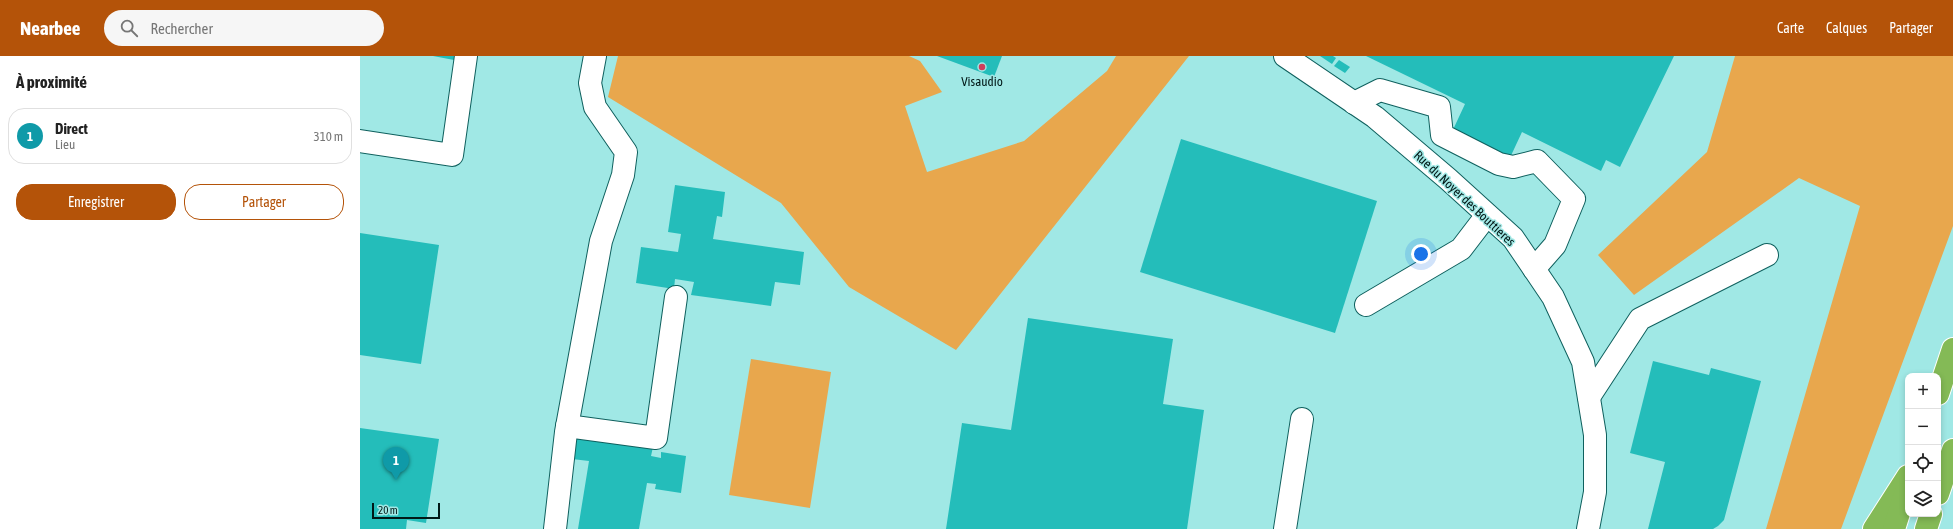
<!DOCTYPE html>
<html lang="fr">
<meta charset="utf-8">
<style>
:root{--surface:#fff;--page:#f6f6f6;--text:#222;--muted:#767676;--line:#e0e0e0;--accent:#b45309}
body{margin:0;font-family:"Asap Condensed",sans-serif;background:var(--page);color:var(--text)}
.controls{position:absolute;right:12px;bottom:12px;display:grid;overflow:hidden;border-radius:8px;box-shadow:0 2px 6px #0003}
.controls button{width:36px;height:36px;display:grid;place-items:center;padding:0;border:0;border-bottom:1px solid var(--line);background:var(--surface);color:var(--text);font:20px sans-serif}
.scale{position:absolute;left:12px;bottom:10px;width:68px;box-sizing:border-box;padding-left:4px;border:2px solid #001817;border-top:0;font-size:11px;line-height:14px;white-space:nowrap;color:#001817;-webkit-text-stroke:3px #a0e8e5;paint-order:stroke}
.you{position:absolute;left:1061px;top:198px;width:14px;height:14px;margin:-10px;border:3px solid #fff;border-radius:50%;background:#1a73e8;box-shadow:0 0 0 6px #1a73e833}
.badge{display:grid;place-items:center;width:26px;height:26px;border-radius:50%;background:var(--accent);color:#fff;font-size:13px;font-weight:700}
.pin{position:absolute;translate:-50% -33px;filter:drop-shadow(0 1px 2px #0008)}
.pin::after{content:'';position:absolute;top:21px;width:14px;height:12px;background:inherit;clip-path:polygon(0 0,100% 0,50% 100%)}
.list{margin:0;padding:0;list-style:none}
h2{display:flex;justify-content:space-between;align-items:center;height:52px;margin:0;padding:0 16px;font-size:17px}
h2 small{font-size:13px;font-weight:400;color:var(--muted)}
.list li{display:grid;grid-template-columns:26px 1fr auto;gap:12px;align-items:center;box-sizing:border-box;height:56px;margin:0 8px 8px;padding:0 8px;border:1px solid var(--line);border-radius:16px}
.list b{display:block;font-size:15px;white-space:nowrap}
.list p{margin:0;font-size:13px;white-space:nowrap;color:var(--muted)}
.list em{font-size:13px;font-style:normal;color:var(--muted)}
.actions{display:flex;gap:8px;padding:12px 16px}
.actions a{flex:1;padding:9px 0;border:1px solid var(--accent);border-radius:16px;text-align:center;font-size:14px;color:var(--accent)}
.actions .main{background:var(--accent);color:#fff}
.icon{flex:none;width:22px;height:22px;fill:none;stroke:currentColor;stroke-width:2;stroke-linecap:round;stroke-linejoin:round}
.map{position:relative;flex:none;width:1593px;height:473px;overflow:hidden}
header{display:flex;align-items:center;gap:24px;box-sizing:border-box;height:56px;padding:0 20px;background:var(--accent);color:#fff}
header strong{font-size:19px}
nav{display:flex;gap:22px;margin-inline-start:auto;font-size:14px}
.search{width:280px;height:36px;background:var(--page);display:flex;align-items:center;gap:10px;box-sizing:border-box;padding:0 14px;border-radius:22px;color:var(--muted);font-size:15px}
main{display:flex}
aside{flex:1;background:var(--surface)}
.map>svg:first-child{display:block}
</style>
<header>
<strong>Nearbee</strong>
<div class="search"><svg class="icon" aria-label="search" viewBox="0 0 24 24"><circle cx="10" cy="10" r="6"/><path d="M15 15l6 6"/></svg>Rechercher</div>
<nav><a>Carte</a><a>Calques</a><a>Partager</a></nav>
</header>
<main>
<aside>
<h2>À proximité<small></small></h2>
<ul class="list">
<li><span class="badge" style="background:#0f9aa8">1</span><div><b>Direct</b><p>Lieu</p></div><em>310 m</em></li>
</ul>
<div class="actions"><a class="main">Enregistrer</a><a>Partager</a></div>
</aside>
<div class="map">
<svg width="1593" height="473" viewBox="0 0 1593 473">
<rect width="100%" height="100%" fill="#a0e8e5"/>
<g fill="#e8a74d">
<polygon points="258,0 549,0 560,5 582,36 545,50 567,116 664,85 747,15 756,0 829,0 596,294 489,231 421,147 248,41"/>
<polygon points="1375,0 1593,0 1593,170 1481,473 1406,473 1500,150 1439,122 1274,239 1238,199 1347,96"/>
<polygon points="391,303 471,316 450,452 369,439"/>
</g>
<g fill="#24bdba">
<polygon points="73,0 95,0 94,4"/>
<polygon points="577,0 642,0 634,21"/>
<polygon points="960,0 973,0 976,2 972,8"/>
<polygon points="1006,0 1314,0 1260,111 1246,104 1241,115 1162,76 1148,106 1091,78 1105,48"/>
<polygon points="979,4 990,11 985,17 974,10"/>
<polygon points="821,83 1017,145 975,277 780,216"/>
<polygon points="315,129 365,136 362,161 357,160 353,183 444,196 440,229 415,226 411,250 331,239 334,226 315,223 314,233 276,227 281,191 318,196 321,178 308,176"/>
<polygon points="0,177 79,189 61,308 0,299"/>
<polygon points="668,262 813,283 803,348 844,354 827,473 586,473 602,367 651,374"/>
<polygon points="1293,305 1349,319 1351,312 1401,325 1364,464 1358,470 1353,473 1288,473 1305,406 1270,397"/>
<polygon points="0,372 79,383 66,467 47,464 46,473 0,473"/>
<polygon points="217,380 293,391 291,400 301,402 301,396 326,400 321,437 295,433 296,428 287,427 279,473 218,473 229,405 212,403"/>
</g>
<g fill="none" stroke-linecap="round" stroke-linejoin="round">
<g stroke="#0f605e" stroke-width="24">
<g id="minor">
<polyline points="925,0 1015,61 1088,123 1153,182 1193,241 1223,306 1235,379 1235,436 1228,473"/>
<polyline points="994,47 1020,34 1079,51 1082,79 1139,108 1153,111 1177,105 1214,143 1195,189 1174,213"/>
<polyline points="0,85 92,99 106,0"/>
<polyline points="1006,249 1101,193 1127,159"/>
<polyline points="1229,341 1280,263 1407,199"/>
<polyline points="207,370 296,382 316,241"/>
<polyline points="195,473 206,376 241,185 263,119 266,96 235,51 230,27 235,0"/>
<polyline points="925,473 942,363"/>
</g>
</g>
<g stroke="#fff" stroke-width="24">
<g id="highway">
<polyline points="1578,338 1593,293"/>
<polyline points="1578,438 1593,394"/>
<polyline points="1514,473 1548,420"/>
<polyline points="1534,473 1545,438"/>
<polyline points="1566,473 1571,458"/>
</g>
</g>
<use href="#minor" stroke="#fff" stroke-width="22"/>
<use href="#highway" stroke="#84ba56" stroke-width="22"/>
</g>
<circle fill="#cf3f5d" stroke="#a0e8e5" stroke-width="1.5" cx="622" cy="11" r="4"/>
<g text-anchor="middle" stroke-width="3" stroke-linejoin="round" paint-order="stroke">
<g font-size="13" fill="#001817" stroke="#a0e8e5">
<text x="622" y="30">Visaudio</text>
</g>
<g font-size="13" fill="#001817" stroke="#a0e8e5">
<text transform="translate(1105 142) rotate(43)" y="5">Rue du Noyer des Bouttieres</text>
</g>
</g>
</svg>
<div class="controls">
<button>+</button>
<button>−</button>
<button><svg class="icon" aria-label="locate" viewBox="0 0 24 24"><circle cx="12" cy="12" r="6"/><path d="M12 2v4M12 18v4M2 12h4M18 12h4"/></svg></button>
<button><svg class="icon" aria-label="layers" viewBox="0 0 24 24"><path d="M12 4l9 5-9 5-9-5zM3 14l9 5 9-5"/></svg></button>
</div>
<div class="scale">20 m</div>
<div class="you"></div>
<div class="pin badge" style="left:36px;top:424px;background:#0f9aa8">1</div>
</div>
</main>
